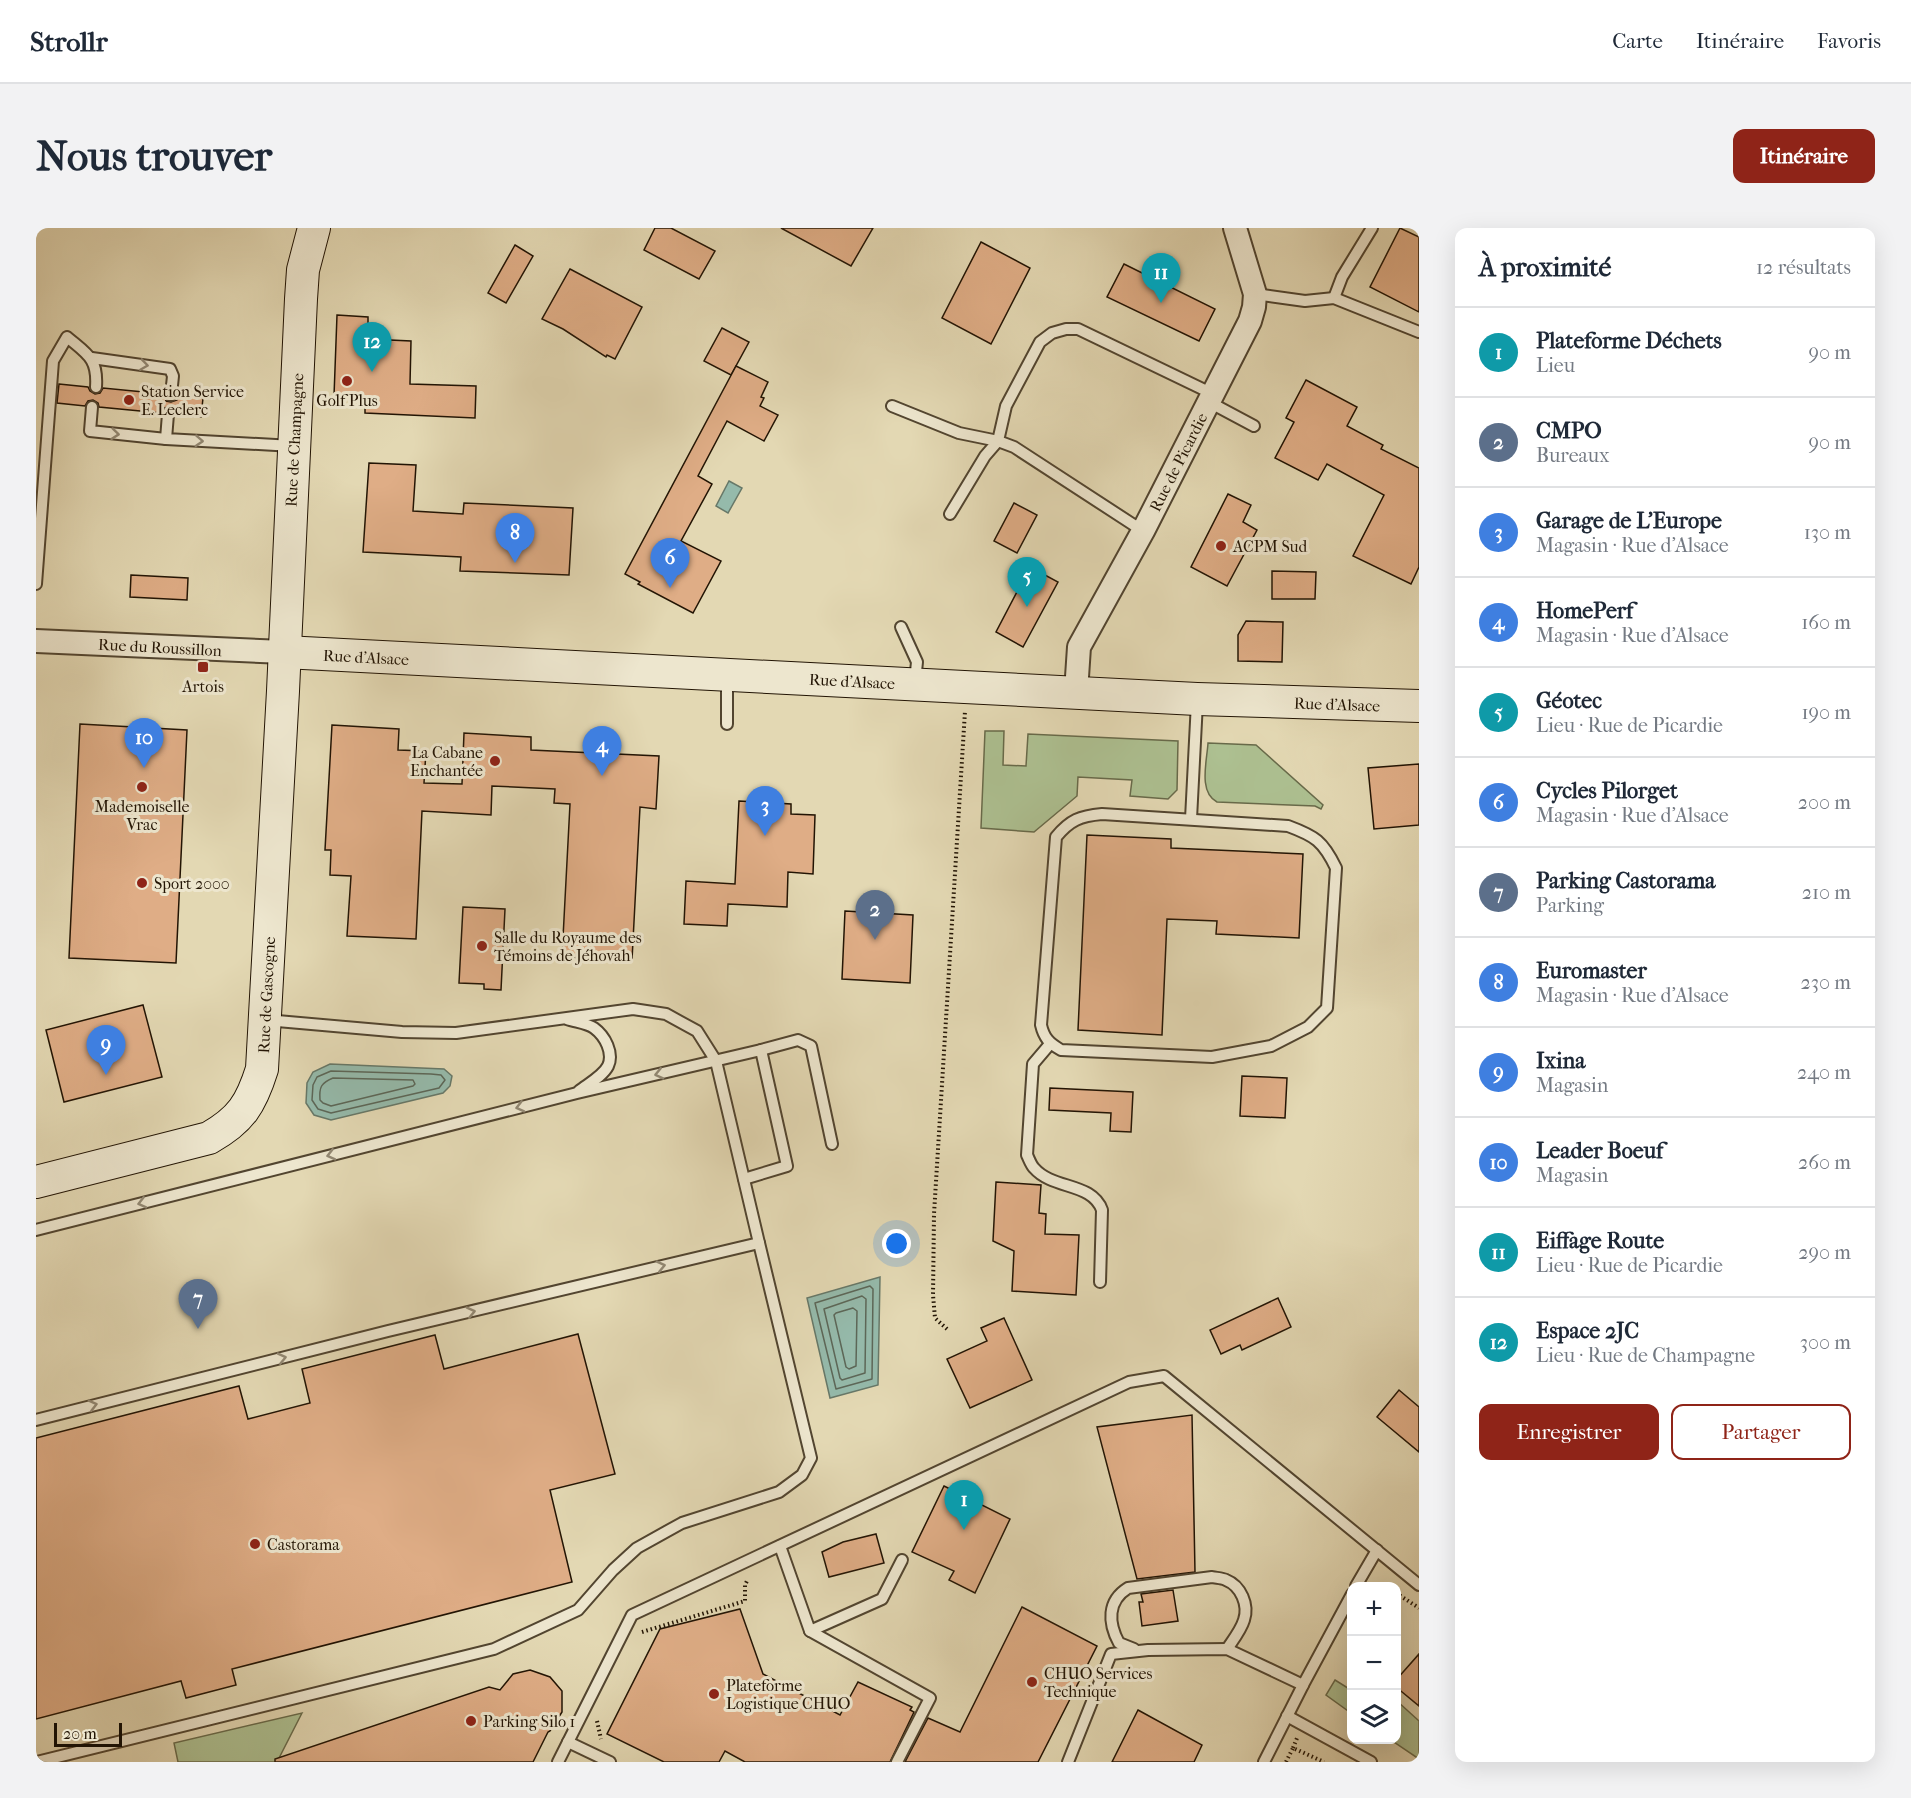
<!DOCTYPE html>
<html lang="fr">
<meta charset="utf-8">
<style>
:root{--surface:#fff;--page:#f2f2f3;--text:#1f2937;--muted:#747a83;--line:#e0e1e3;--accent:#8f2418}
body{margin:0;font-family:"IM FELL French Canon",serif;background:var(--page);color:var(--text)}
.controls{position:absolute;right:18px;bottom:18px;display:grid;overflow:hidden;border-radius:12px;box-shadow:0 6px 24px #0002}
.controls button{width:54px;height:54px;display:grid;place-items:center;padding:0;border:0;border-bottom:2px solid var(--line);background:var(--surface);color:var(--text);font:30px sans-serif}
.scale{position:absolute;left:18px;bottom:15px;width:68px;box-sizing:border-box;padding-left:6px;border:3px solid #221404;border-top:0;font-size:16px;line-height:21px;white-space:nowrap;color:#221404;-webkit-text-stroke:4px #ede6ce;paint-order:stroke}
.you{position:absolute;left:861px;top:1016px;width:21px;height:21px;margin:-15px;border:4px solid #fff;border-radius:50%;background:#1a73e8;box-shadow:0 0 0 9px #1a73e833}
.badge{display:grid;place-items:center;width:39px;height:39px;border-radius:50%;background:var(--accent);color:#fff;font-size:20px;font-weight:700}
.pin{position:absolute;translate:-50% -50px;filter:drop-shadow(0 2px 3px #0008)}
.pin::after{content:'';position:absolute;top:32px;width:21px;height:18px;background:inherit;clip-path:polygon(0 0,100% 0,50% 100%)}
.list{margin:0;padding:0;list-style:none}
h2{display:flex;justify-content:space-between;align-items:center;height:78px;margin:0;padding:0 24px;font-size:26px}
h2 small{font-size:20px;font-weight:400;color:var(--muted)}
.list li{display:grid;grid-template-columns:39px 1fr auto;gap:18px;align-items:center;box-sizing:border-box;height:90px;padding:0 24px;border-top:2px solid var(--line)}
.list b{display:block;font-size:22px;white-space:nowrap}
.list p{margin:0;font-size:20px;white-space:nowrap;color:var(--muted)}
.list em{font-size:20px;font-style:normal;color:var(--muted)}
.actions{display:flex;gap:12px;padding:18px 24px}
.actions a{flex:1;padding:14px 0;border:2px solid var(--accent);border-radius:12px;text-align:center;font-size:21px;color:var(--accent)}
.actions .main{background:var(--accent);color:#fff}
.icon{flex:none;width:33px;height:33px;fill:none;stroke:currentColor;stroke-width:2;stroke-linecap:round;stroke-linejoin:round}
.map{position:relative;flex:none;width:1383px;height:1534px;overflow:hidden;border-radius:12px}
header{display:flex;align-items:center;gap:36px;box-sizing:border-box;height:84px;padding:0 30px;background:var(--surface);border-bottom:2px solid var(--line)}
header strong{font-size:28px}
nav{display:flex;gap:33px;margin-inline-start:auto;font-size:21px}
.intro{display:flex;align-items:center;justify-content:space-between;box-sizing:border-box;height:144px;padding:0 36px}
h1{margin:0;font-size:42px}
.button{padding:15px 27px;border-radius:12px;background:var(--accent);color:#fff;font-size:21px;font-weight:700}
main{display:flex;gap:36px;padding:0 36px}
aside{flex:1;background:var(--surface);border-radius:12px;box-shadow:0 6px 24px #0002}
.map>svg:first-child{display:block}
</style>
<header>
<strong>Strollr</strong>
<nav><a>Carte</a><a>Itinéraire</a><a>Favoris</a></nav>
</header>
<div class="intro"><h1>Nous trouver</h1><a class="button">Itinéraire</a></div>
<main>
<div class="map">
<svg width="1383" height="1534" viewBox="0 0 1383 1534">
<rect width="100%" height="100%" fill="#e3d8b3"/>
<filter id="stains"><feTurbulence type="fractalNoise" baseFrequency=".00333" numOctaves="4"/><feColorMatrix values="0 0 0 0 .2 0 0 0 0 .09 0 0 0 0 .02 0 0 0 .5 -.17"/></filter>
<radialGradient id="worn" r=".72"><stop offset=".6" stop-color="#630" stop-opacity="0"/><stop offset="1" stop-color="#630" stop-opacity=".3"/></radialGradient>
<g fill="#adc091" stroke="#686a4a" stroke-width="1.5">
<polygon points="949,503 968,503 967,537 990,538 992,506 1142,513 1141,562 1132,571 1094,568 1096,552 1042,549 1041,568 998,604 945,600"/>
<path d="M1172,515l48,2 67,60 -2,4 -6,-3 -98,-4c-19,-10 -10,-41 -9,-59z"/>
<polygon points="1299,1452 1315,1462 1315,1485 1290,1467"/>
<polygon points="1361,1473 1383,1493 1383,1531 1355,1512 1360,1512"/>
<polygon points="266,1485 241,1534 142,1534 138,1515"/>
</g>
<g fill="#95baab" stroke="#677868" stroke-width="1.5">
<polygon points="693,253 706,260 692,285 680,278"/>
<polygon points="294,836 408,841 416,848 414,858 407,865 295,892 278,887 270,875 271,855 277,844"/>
<polygon points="844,1049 842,1157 794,1170 771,1070"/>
</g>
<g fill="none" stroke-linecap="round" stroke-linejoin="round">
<g stroke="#5c6758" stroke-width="1.5">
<polygon points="295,843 395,846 405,847 409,852 403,860 295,885 282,881 276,872 277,857 281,849"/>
<path d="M297,850l80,2 2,4 -2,2 -82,20 -8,-3 -3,-3c-1,-13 1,-17 13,-22z"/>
<polygon points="834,1058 837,1061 836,1151 800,1161 779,1075"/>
<polygon points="826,1068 830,1071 829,1145 806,1152 804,1150 788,1081"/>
<polygon points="817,1080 821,1083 820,1138 813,1141 810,1139 798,1087 800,1085"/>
</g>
</g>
<g fill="#dfad86" stroke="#221404" stroke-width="1.5">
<polygon points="619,0 635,0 679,23 663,51 608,22"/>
<polygon points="745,0 837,0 815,38"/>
<polygon points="1364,0 1383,9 1383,84 1334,59"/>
<polygon points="945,14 994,40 955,116 906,90"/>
<polygon points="479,17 497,28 470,75 452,65"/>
<polygon points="1088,36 1179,81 1163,113 1071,69"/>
<polygon points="534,41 606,79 579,131 571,127 570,129 527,101 506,91"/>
<polygon points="301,87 332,89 332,111 375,113 374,156 440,158 439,190 329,185 329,169 298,168"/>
<polygon points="686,100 713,114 695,147 668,133"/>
<polygon points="700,138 732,154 725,169 728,170 724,178 742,187 728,213 691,193 662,248 676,256 645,313 685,333 657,385 602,356 604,354 589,346"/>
<polygon points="1270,152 1321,179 1311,198 1347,217 1345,221 1383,240 1383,339 1375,356 1317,328 1348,267 1291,236 1282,252 1239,230 1258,194 1250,190"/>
<polygon points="23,156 52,159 54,163 59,166 64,165 67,160 128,166 130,173 135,174 141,172 142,167 167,170 165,189 139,187 138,182 133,179 128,180 125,185 63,179 62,175 57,172 52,173 49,178 21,175"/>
<polygon points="333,235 380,237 377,283 427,286 428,275 537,280 533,347 424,343 425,329 327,324"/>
<polygon points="1192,266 1215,277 1207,294 1221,302 1191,358 1155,339"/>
<polygon points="978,275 1001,287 981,325 958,313"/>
<polygon points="994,339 1022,354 987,419 960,404"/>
<polygon points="1236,343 1280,344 1279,371 1236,371"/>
<polygon points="95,347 152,350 151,372 94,369"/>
<polygon points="1210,393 1247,394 1246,434 1202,433 1202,407"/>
<polygon points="44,496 151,502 140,735 33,730"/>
<polygon points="296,497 363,501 362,522 390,523 388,555 426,556 428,505 495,509 495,522 623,528 620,581 604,579 596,732 526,729 534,576 518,575 519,561 456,558 455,587 386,583 380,711 311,708 315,648 294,647 295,622 289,622"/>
<polygon points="1383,536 1383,597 1338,601 1332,540"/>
<polygon points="703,573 755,576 755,586 779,587 777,646 752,644 751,679 692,676 691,698 648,696 650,653 699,656"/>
<polygon points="1051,607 1135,611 1135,620 1267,626 1263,710 1180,706 1181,693 1131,691 1126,807 1042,802"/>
<polygon points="427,679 469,681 465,762 448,761 448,756 423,755"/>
<polygon points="809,683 877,687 874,755 806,751"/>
<polygon points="107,777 126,849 28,874 10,802"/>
<polygon points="1206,848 1251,850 1249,890 1204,888"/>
<polygon points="1014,860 1097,864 1095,904 1074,903 1075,885 1013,882"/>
<polygon points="960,954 1005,957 1003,985 1010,986 1009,1006 1043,1007 1040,1067 976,1063 978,1023 957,1013"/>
<polygon points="1242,1070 1255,1099 1206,1122 1204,1117 1185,1126 1174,1102"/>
<polygon points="968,1090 996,1152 934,1180 911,1131 951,1113 945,1100"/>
<polygon points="542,1106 579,1246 514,1262 536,1354 196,1441 200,1457 150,1470 145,1453 0,1491 0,1210 203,1158 212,1191 274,1175 266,1141 399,1107 408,1141"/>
<polygon points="1363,1162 1383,1179 1383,1224 1341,1189"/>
<polygon points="1156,1187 1159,1344 1101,1351 1061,1199"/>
<polygon points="908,1258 974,1291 939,1365 913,1352 918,1343 876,1324"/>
<polygon points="840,1306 848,1335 793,1349 786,1324 807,1314"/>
<polygon points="1137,1362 1142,1393 1106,1398 1103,1374 1107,1374 1105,1366"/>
<polygon points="986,1379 1061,1418 1002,1534 869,1534 892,1490 924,1504"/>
<polygon points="704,1381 727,1446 804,1487 822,1454 876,1479 874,1482 878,1484 854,1534 709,1534 689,1523 683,1534 628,1534 571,1506 624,1401"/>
<polygon points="1383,1426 1383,1478 1360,1459 1360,1452"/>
<polygon points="494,1442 514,1449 526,1463 526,1484 514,1503 512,1504 497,1534 239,1534 239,1531 453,1459 464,1462 477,1446"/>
<polygon points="1102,1482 1166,1517 1158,1534 1076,1534"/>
</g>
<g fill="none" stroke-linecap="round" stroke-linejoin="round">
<g stroke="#524530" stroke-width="14">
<g id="lane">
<polyline points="1219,66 1269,73 1298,70 1383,104"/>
<polyline points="1298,70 1306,49 1336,0"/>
<polyline points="56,130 134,141 137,148 135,167"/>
<polyline points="1173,174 1218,198"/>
<polyline points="856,178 923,205 962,213 949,228 914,286"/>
<polyline points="56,179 54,203 130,211"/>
<polyline points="132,186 130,211 257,218"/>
<polyline points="1107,303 978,219 962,213 970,178 1004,114 1016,105 1030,101 1042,101 1177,166"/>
<path d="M0,356l17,-223 14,-24c20,17 31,21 29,50"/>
<polyline points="865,399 881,434 879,453"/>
<polyline points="691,496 691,450"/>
<path d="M1066,586l186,12c27,10 35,15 48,42l-9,140 -19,19 -37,19 -59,11 -151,-7c-12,-7 -17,-12 -20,-25l15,-188c14,-17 24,-21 46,-23z"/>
<polyline points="1155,591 1161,474"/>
<path d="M531,791c8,3 20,4 27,9 11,8 20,25 14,38 -5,10 -20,18 -29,25"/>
<path d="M1014,816l-17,20 -6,91c2,4 4,10 7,13 19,22 58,14 68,42l-2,72"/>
<polyline points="725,822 762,812 775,818 796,916"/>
<polyline points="0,1002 541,865 725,822 751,938 708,951"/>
<polyline points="0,1192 352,1103 723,1015 680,833 661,803 630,786 597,781 420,805 366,804 230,792"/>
<polyline points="744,1318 774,1403 894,1470 861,1534"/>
<polyline points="1320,1358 1341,1322"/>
<polyline points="774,1403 846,1371 866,1332"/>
<path d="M1098,1421l-15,-6c-11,-20 -12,-42 9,-55l84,-11c4,1 10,1 14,3 15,6 23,25 18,40 -3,10 -11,20 -17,29"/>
<polyline points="1251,1488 1335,1534"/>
<polyline points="532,1514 574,1534"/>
<polyline points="1,1534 458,1421 542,1382 577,1342 601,1320 646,1295 743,1264 766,1247 775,1230 723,1015"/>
<polyline points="522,1534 596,1387 1093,1154 1128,1148 1383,1357"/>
<polyline points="1032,1534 1075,1426 1112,1422 1191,1421 1267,1457"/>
<polyline points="1228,1534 1267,1457 1316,1366"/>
</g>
</g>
<g stroke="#524530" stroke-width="26">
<g id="street">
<polyline points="0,413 248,424"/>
<polyline points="1040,464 1043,419 1107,303 1214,93 1218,79 1219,66 1199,0"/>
</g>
</g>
<g stroke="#221404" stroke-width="34">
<g id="secondary">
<polyline points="248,424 1161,471 1383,478"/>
<path d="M0,954l173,-44c32,-18 42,-34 53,-69l21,-378 18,-392 2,-29 11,-42"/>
</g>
</g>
<g stroke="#221404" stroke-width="4" stroke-dasharray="1.5 3" stroke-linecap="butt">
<polyline points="911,1101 899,1090 897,1067 898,986 929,483"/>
<polyline points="1360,1365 1383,1380"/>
<polyline points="606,1404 709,1373 709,1357 712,1351"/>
<polyline points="561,1493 565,1511"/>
<polyline points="1257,1520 1261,1510"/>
<polyline points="1250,1534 1257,1520 1288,1534"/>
</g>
<use href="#lane" stroke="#ede6ce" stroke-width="10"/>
<use href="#street" stroke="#ede6ce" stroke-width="22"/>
<use href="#secondary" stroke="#ede6ce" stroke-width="32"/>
</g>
<defs><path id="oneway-chevron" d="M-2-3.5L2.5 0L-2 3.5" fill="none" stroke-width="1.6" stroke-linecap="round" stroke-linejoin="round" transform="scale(1.5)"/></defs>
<g stroke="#928873">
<use href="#oneway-chevron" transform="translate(108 137) rotate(8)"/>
<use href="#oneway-chevron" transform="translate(79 206) rotate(6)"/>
<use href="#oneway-chevron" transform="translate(163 213) rotate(3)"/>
<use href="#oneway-chevron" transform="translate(623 846) rotate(167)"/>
<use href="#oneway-chevron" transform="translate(484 879) rotate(166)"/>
<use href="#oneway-chevron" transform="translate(295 927) rotate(166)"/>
<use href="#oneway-chevron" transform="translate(106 975) rotate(166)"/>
<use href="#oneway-chevron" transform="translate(625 1038) rotate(-13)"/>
<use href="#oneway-chevron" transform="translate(435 1084) rotate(-13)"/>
<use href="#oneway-chevron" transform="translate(246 1130) rotate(-13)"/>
<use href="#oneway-chevron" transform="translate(57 1177) rotate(-14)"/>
</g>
<g fill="#8f2418" stroke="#ede6ce" stroke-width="2">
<circle cx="311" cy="153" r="6"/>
<circle cx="93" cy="172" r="6"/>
<circle cx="1185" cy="318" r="6"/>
<rect x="161" y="433" width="12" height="12" rx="3"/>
<circle cx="459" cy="533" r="6"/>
<circle cx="106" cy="559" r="6"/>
<circle cx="106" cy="655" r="6"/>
<circle cx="446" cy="718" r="6"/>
<circle cx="219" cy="1316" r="6"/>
<circle cx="996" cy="1454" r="6"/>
<circle cx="678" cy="1466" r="6"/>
<circle cx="435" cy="1493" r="6"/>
</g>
<g text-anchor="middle" stroke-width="6" stroke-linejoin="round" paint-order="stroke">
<g font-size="16" fill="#221404" stroke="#ede6ce" text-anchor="start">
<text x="105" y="169">Station Service<tspan x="105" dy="18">E. Leclerc</tspan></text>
<text x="311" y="178" text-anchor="middle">Golf Plus</text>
<text x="1197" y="324">ACPM Sud</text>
<text x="167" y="464" text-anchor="middle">Artois</text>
<text x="447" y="530" text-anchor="end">La Cabane<tspan x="447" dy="18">Enchantée</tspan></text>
<text x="106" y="584" text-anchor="middle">Mademoiselle<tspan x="106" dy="18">Vrac</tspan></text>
<text x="118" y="661">Sport 2000</text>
<text x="458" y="715">Salle du Royaume des<tspan x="458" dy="18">Témoins de Jéhovah</tspan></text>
<text x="231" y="1322">Castorama</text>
<text x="1008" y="1451">CHUO Services<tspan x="1008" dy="18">Technique</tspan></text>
<text x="690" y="1463">Plateforme<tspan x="690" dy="18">Logistique CHUO</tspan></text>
<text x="447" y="1499">Parking Silo 1</text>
</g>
<g font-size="16" fill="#221404" stroke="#ede6ce">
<text transform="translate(258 212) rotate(-87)" y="6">Rue de Champagne</text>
<text transform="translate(1142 234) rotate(-63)" y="6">Rue de Picardie</text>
<text transform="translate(124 419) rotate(3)" y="6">Rue du Roussillon</text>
<text transform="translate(330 429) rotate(3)" y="6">Rue d'Alsace</text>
<text transform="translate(816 453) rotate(3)" y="6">Rue d'Alsace</text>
<text transform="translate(1301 476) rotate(2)" y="6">Rue d'Alsace</text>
<text transform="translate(230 767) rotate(-87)" y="6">Rue de Gascogne</text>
</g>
</g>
<rect width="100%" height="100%" filter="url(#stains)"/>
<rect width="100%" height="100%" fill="url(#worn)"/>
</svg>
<div class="controls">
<button>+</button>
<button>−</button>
<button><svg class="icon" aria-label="layers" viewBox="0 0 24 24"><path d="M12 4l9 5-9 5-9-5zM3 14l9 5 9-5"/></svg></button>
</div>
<div class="scale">20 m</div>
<div class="you"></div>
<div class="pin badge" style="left:928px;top:1302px;background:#0f9aa8">1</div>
<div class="pin badge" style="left:839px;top:712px;background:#5c6f8a">2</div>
<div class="pin badge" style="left:729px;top:608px;background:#3f7fe0">3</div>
<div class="pin badge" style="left:566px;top:548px;background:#3f7fe0">4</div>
<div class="pin badge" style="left:991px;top:379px;background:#0f9aa8">5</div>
<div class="pin badge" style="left:634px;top:360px;background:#3f7fe0">6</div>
<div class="pin badge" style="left:162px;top:1101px;background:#5c6f8a">7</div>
<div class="pin badge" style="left:479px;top:335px;background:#3f7fe0">8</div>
<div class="pin badge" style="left:70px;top:847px;background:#3f7fe0">9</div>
<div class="pin badge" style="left:108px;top:540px;background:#3f7fe0">10</div>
<div class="pin badge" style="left:1125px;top:75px;background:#0f9aa8">11</div>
<div class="pin badge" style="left:336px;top:144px;background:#0f9aa8">12</div>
</div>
<aside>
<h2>À proximité<small>12 résultats</small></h2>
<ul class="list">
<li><span class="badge" style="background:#0f9aa8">1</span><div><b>Plateforme Déchets</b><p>Lieu</p></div><em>90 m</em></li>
<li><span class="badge" style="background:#5c6f8a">2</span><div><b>CMPO</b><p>Bureaux</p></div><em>90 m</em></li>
<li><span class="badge" style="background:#3f7fe0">3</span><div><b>Garage de L'Europe</b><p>Magasin · Rue d'Alsace</p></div><em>130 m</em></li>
<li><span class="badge" style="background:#3f7fe0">4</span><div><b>HomePerf</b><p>Magasin · Rue d'Alsace</p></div><em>160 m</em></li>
<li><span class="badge" style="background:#0f9aa8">5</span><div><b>Géotec</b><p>Lieu · Rue de Picardie</p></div><em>190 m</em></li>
<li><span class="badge" style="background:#3f7fe0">6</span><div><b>Cycles Pilorget</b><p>Magasin · Rue d'Alsace</p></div><em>200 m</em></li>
<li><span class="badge" style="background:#5c6f8a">7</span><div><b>Parking Castorama</b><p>Parking</p></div><em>210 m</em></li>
<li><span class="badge" style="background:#3f7fe0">8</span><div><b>Euromaster</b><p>Magasin · Rue d'Alsace</p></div><em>230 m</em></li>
<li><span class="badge" style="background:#3f7fe0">9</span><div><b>Ixina</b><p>Magasin</p></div><em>240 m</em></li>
<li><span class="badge" style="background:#3f7fe0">10</span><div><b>Leader Boeuf</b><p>Magasin</p></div><em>260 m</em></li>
<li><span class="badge" style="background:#0f9aa8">11</span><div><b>Eiffage Route</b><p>Lieu · Rue de Picardie</p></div><em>290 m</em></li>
<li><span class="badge" style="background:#0f9aa8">12</span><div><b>Espace 2JC</b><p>Lieu · Rue de Champagne</p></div><em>300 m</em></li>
</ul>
<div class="actions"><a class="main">Enregistrer</a><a>Partager</a></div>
</aside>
</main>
